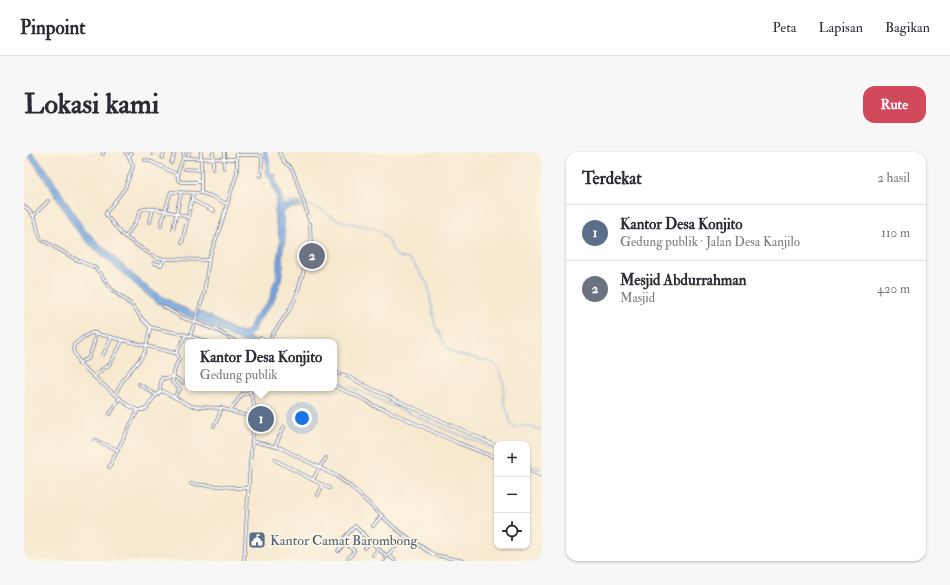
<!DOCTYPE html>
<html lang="id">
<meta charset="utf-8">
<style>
:root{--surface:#fff;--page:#f7f7f7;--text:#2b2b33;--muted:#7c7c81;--line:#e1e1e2;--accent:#d1495b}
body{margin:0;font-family:"IM FELL Double Pica",serif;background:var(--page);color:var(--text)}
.controls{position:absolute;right:12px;bottom:12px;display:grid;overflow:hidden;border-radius:8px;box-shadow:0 1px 3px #0004}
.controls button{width:36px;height:36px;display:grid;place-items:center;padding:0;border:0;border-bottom:1px solid var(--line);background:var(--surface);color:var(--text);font:20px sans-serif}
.you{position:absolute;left:278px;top:266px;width:14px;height:14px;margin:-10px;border:3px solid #fff;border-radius:50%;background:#1a73e8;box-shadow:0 0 0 6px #1a73e833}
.badge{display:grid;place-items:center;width:26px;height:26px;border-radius:50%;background:var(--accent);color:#fff;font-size:13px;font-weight:700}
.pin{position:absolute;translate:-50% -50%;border:2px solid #fff;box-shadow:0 1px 4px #0006}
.popup{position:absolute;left:161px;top:187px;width:152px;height:52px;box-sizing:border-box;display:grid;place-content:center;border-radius:8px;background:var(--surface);filter:drop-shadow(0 1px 3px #0005);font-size:13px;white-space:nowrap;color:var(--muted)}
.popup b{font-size:15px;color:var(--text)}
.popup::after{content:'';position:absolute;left:50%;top:100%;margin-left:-8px;border:8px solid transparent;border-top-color:var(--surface)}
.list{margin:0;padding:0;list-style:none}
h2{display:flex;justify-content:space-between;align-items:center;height:52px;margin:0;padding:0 16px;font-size:17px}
h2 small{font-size:13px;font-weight:400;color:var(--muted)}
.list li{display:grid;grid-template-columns:26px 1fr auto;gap:12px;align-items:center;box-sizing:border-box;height:56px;padding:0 16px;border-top:1px solid var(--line)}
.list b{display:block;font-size:15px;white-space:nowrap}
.list p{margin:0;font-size:13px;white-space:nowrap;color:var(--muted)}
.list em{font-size:13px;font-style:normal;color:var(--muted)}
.icon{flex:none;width:22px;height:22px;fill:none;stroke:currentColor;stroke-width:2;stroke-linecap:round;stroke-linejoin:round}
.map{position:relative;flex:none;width:518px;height:409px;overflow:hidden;border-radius:12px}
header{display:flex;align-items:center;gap:24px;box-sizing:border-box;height:56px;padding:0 20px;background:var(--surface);border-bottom:1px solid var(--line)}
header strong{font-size:19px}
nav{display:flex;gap:22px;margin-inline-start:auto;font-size:14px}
.intro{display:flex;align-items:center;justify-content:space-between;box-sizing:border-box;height:96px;padding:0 24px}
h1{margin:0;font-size:28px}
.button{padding:10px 18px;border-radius:12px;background:var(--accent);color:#fff;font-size:14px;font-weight:700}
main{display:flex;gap:24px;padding:0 24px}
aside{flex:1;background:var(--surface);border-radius:12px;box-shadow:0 1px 3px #0004}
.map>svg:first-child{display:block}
</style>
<header>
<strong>Pinpoint</strong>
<nav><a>Peta</a><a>Lapisan</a><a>Bagikan</a></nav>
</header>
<div class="intro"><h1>Lokasi kami</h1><a class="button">Rute</a></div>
<main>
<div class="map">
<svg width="518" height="409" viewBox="0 0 518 409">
<rect width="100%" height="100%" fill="#fcf5e5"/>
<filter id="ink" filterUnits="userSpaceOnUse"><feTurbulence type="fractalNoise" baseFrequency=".025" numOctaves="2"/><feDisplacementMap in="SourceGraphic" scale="8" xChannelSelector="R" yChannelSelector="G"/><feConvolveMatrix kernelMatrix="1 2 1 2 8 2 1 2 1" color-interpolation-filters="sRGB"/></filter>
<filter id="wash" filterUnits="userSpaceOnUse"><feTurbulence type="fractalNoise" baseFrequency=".012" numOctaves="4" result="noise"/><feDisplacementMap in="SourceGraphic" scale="16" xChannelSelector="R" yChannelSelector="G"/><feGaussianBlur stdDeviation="0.9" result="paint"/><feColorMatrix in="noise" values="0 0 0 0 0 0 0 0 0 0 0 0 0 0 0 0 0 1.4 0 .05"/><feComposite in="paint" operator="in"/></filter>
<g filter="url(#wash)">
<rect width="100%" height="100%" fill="#f7e9d0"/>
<path fill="#75a6e0" stroke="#486a9f" d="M2,0h6l15,18 37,59 47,44 19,16 29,17 17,7 2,-2 13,6 25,14 9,1 4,-3 5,-12 14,-15 4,-8v-6l5,-12v-15l3,-21 -5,-20v-9l2,-12 -6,-19 2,-5h3v7l5,11 2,12 17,-2 2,4c-8,1 -14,0 -19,6l2,27 -3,15 1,11 -2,16 -8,20 -15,20 -3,8 -6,6 2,3 6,3h-15l-49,-24 -16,-6 -20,-9 -13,-11 -57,-50 -12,-14 -30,-49z"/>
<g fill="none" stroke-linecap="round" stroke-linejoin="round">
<g stroke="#75a6e0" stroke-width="1">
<polyline points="258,49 279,50 300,59 308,65 320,70 349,76 357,80 363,87 371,102 375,105 384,107 389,111 404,133 411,174 416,183 419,190 425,198 432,202 465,209 474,215 479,228 480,238 479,247 488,274 493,275 501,274 518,278"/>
<polyline points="310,228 421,277 473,298"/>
<polyline points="503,311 518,317"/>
</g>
<polyline stroke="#75a6e0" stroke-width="4.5" points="241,0 244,9 244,21 251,30"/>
</g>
</g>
<g filter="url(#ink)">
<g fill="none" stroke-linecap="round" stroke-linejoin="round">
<g stroke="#687086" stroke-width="3.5">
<g id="minor">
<polyline points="101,0 105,5"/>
<polyline points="108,0 105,5 109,14 101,36 82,61 82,63 97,82 121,99 130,104 134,106 145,107 185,108"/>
<polyline points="159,0 160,3 154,20 154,28 157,30 177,30"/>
<polyline points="189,0 189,17"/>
<polyline points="79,2 79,0"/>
<polyline points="129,2 130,0"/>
<polyline points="213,3 234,3 237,4 238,6 237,24"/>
<polyline points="138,6 141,0"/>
<polyline points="159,6 213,7"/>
<polyline points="164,6 165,0"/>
<polyline points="121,8 128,10 154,23"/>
<polyline points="147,11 151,0"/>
<polyline points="200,16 200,0"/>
<polyline points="161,17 177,18"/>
<polyline points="177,41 177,0"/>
<polyline points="168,48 190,59"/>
<path d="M0,54c5,4 10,10 12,16 2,6 1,12 6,18l37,21 15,6 6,6 11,16 22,17 10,14 7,7 36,8 22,7"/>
<polyline points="9,64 24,49"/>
<polyline points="126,70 129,57"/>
<polyline points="137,73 146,42 147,40 177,41 187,44 203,52"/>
<polyline points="149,77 157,41"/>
<path d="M101,85l11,-15 5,-12c9,-5 36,4 47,7l5,-24"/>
<polyline points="158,91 164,65"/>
<polyline points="130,111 137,113 141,107"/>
<polyline points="140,155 159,166 171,170 194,179 213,190"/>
<path d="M162,183l-10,18h-1l-81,-20h-3l-9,5 -8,7 -1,4 1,3 5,11 22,20 28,23 9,4h5l3,-1c5,-6 8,-15 16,-18l29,15 8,1 22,1 33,10"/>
<polyline points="166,184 180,142 185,106 194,82 213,21 213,0"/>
<polyline points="236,186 244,190"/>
<polyline points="245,190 248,183 264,160 272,145 287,94 286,71 279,48 269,19 266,15 260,10 255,0"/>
<polyline points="79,203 88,185"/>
<polyline points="55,211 60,208 64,207 69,194 72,181"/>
<polyline points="310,220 323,224 350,238 473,294"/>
<polyline points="149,224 159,231"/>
<polyline points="70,225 76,219 84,214 87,210 99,188"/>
<polyline points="115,232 132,243"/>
<polyline points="310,234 343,249 350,254 360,257 434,291 473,306"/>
<polyline points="136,238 137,228 138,226 140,226 143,227 149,224"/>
<polyline points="91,242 100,226 117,206 121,199 126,176"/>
<polyline points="150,245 156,237 148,230 152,213 155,208 154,203 152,201"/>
<polyline points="207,258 218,242 226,240"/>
<polyline points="86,262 96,246"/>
<path d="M190,274c4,-6 5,-11 7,-18"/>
<polyline points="71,288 94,298"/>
<polyline points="228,289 257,296 312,324 326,334 372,377 405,400 411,403 440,409"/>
<polyline points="251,294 260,275"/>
<polyline points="251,308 289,328 295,316 302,306"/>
<polyline points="85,315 114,258"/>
<polyline points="503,318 518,324"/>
<polyline points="289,328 305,336"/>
<polyline points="167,332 208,335 213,336 224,336"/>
<polyline points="294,343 299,333"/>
<polyline points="349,374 358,363"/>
<polyline points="326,395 339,381"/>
<polyline points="341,396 347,389"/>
<polyline points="314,399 321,391"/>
<polyline points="349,403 354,397"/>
<polyline points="365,403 371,409"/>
<polyline points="324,407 330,399 318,388 331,374 354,397 363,404 381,384"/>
<polyline points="220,409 226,311 231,259 230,252 225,236"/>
<polyline points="359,409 363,404"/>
</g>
</g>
<use href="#minor" stroke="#fff" stroke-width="2"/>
</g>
</g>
<defs>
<g id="civic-square" transform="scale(0.9)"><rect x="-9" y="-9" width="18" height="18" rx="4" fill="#5c6f8a" stroke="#fcf5e5"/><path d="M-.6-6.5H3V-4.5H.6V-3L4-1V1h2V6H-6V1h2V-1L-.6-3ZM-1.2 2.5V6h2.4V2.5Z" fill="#fff"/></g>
</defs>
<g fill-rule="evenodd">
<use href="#civic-square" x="233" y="388"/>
</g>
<g text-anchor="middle" stroke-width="3.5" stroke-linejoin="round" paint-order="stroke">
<g font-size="14" fill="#4e5e75" stroke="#fcf5e5" text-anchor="start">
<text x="246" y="393">Kantor Camat Barombong</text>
</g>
</g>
</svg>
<div class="controls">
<button>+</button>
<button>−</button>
<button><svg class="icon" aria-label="locate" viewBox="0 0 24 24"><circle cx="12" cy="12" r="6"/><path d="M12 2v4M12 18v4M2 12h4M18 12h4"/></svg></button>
</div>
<div class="you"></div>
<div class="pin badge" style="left:237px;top:267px;background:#5c6f8a">1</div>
<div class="popup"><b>Kantor Desa Konjito</b>Gedung publik</div>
<div class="pin badge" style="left:288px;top:104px;background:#6b7280">2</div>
</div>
<aside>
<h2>Terdekat<small>2 hasil</small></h2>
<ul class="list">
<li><span class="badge" style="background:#5c6f8a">1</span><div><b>Kantor Desa Konjito</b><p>Gedung publik · Jalan Desa Kanjilo</p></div><em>110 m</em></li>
<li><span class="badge" style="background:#6b7280">2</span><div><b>Mesjid Abdurrahman</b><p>Masjid</p></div><em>420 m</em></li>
</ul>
</aside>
</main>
